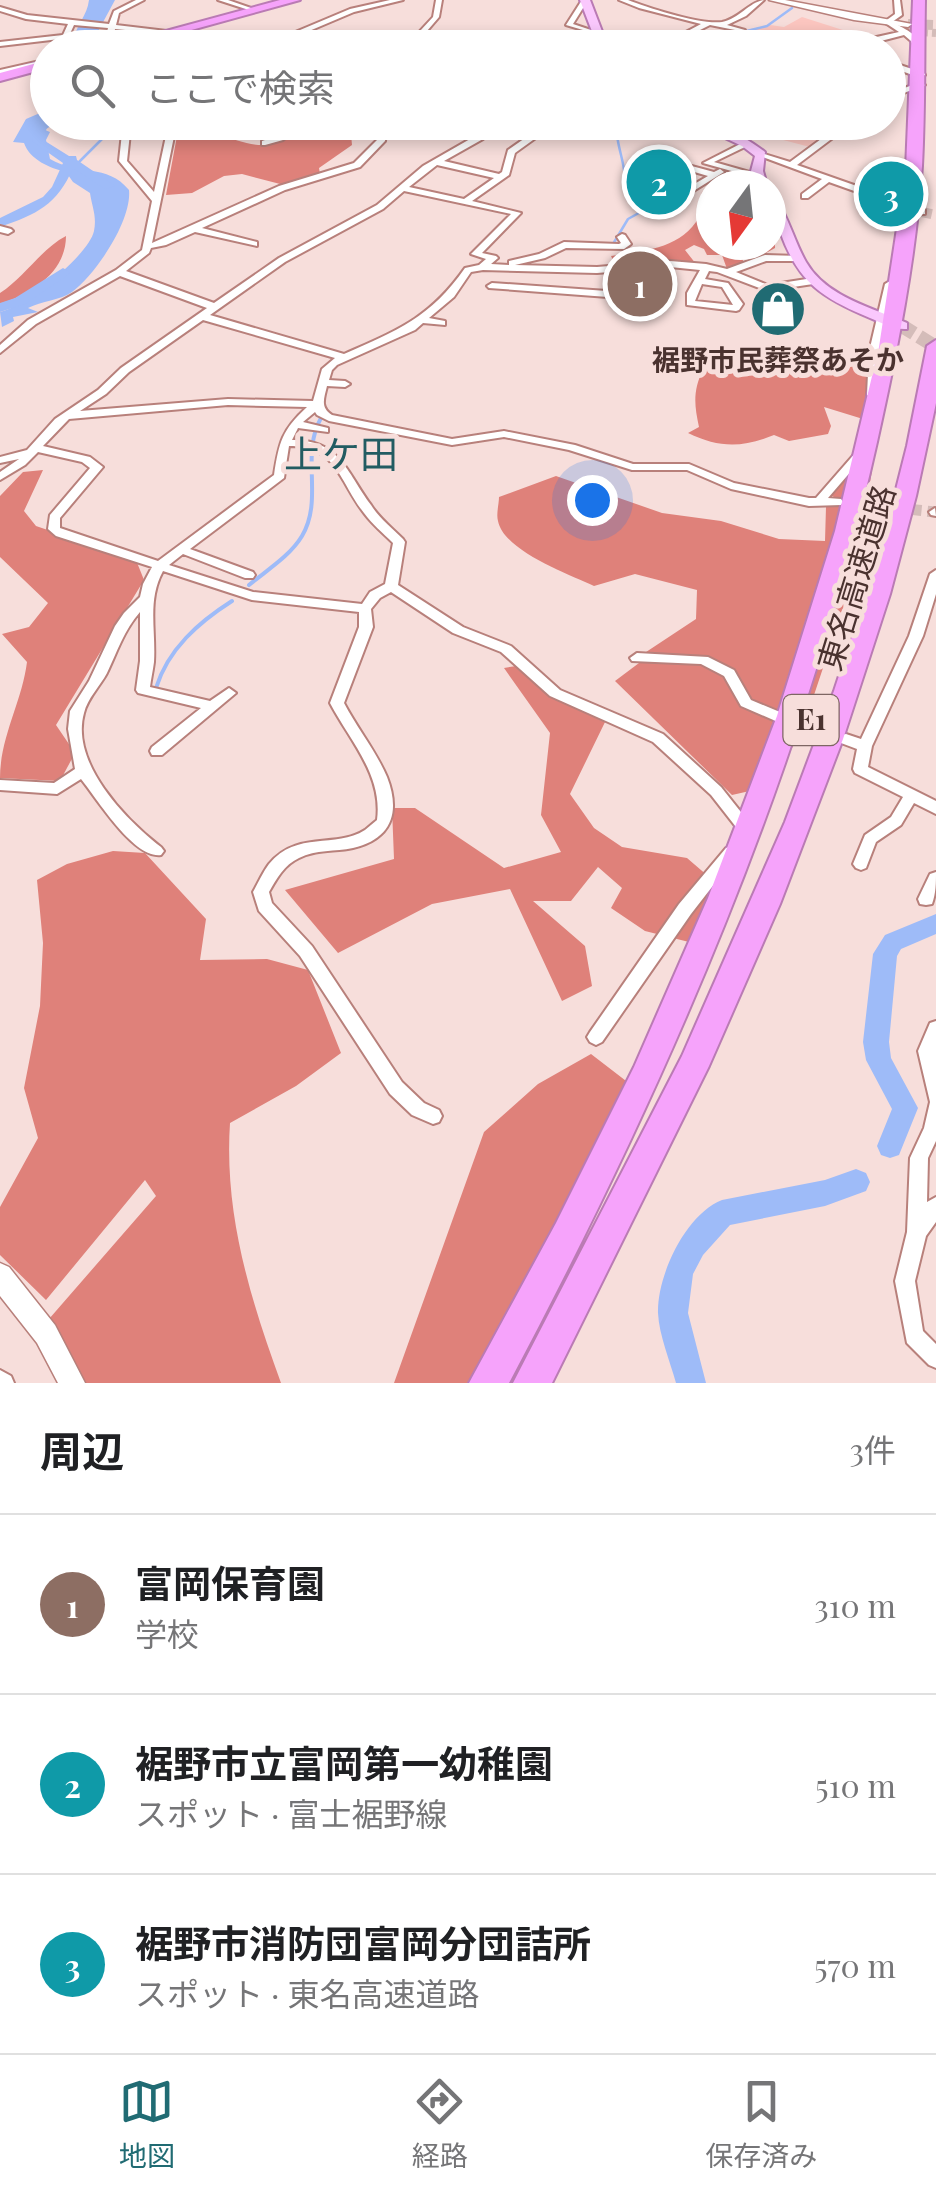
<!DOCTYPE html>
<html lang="ja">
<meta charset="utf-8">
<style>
:root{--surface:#fff;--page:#f2f2f2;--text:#202124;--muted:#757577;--line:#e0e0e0;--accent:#206b73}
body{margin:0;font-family:"Playfair Display","Noto Sans JP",serif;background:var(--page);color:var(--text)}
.compass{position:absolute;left:696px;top:170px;width:90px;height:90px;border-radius:50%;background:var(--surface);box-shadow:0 5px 15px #0003;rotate:195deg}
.you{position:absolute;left:592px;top:500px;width:35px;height:35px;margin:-25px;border:8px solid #fff;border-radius:50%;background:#1a73e8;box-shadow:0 0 0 15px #1a73e833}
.badge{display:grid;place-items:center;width:65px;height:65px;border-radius:50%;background:var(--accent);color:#fff;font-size:32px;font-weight:700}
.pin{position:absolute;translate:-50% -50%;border:5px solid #fff;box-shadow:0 2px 10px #0006}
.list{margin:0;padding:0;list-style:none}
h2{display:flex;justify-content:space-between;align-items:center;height:130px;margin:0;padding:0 40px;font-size:42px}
h2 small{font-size:32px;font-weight:400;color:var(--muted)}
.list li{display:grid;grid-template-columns:65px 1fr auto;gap:30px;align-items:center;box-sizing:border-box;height:180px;padding:0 40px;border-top:2px solid var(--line)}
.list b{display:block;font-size:38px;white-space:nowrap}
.list p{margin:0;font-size:32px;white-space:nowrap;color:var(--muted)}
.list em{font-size:32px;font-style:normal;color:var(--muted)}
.icon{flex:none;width:55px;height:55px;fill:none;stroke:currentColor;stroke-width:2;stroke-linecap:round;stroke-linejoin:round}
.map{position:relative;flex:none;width:936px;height:1383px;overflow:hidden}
.search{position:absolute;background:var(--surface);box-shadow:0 5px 15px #0003;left:30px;right:30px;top:30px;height:110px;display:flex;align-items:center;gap:25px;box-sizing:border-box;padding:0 35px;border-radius:55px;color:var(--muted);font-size:38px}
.sheet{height:670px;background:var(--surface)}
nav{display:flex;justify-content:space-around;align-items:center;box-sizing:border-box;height:140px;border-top:2px solid var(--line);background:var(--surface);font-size:28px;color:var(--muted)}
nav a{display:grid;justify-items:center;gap:5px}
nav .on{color:var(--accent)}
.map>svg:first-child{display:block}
</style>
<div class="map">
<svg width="936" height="1383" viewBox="0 0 936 1383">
<rect width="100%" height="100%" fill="#f7dedb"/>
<path fill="#fcc6c0" d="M802 17 871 39 841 47H736L721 41 723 35 770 25 784 27Z
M742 123H845L810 147 760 134 746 138 736 134 751 127Z"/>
<path fill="#df817a" d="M310 123 351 134 352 145 319 168 320 174 284 185 242 174 224 176 192 193 166 195 179 125C216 124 246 156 283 141 292 137 301 128 310 123Z
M709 188 711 245H771L775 242V248L766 253 753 246 738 248 744 263 727 269 722 255H707L704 249 694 245 685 250 696 264 613 260 611 256C643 251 677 249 696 222 701 216 700 200 702 192Z
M66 236C66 272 32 294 0 304V293C25 277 41 249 66 236Z
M893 330H902L887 381 855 572 801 734 767 787 732 795 615 681 639 663 637 658 696 619 697 590 635 574 594 586C568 574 504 551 498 521 496 514 499 504 499 497L556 476 662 513 721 521 779 539 825 541 826 507 837 506 840 499 831 496 876 423 824 407 831 426 828 434 789 441 774 435C742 448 719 448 688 433L699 427C694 404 693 391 703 369L734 356 752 355 777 362 834 351 873 363Z
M43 470 24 511 36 526 136 560 144 580 56 725 75 753 60 781 0 778C0 737 22 702 27 662L2 634 29 627 48 603 0 557V496L23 472Z
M516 666 557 697 606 720 570 794 594 828 622 847 687 858 723 889 697 944 645 931 611 908 622 888 598 867 571 901H533L585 946 592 986 562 1001 510 889 432 904 338 953 285 890 394 859 392 808H415L504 868 561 852 541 815 550 733 504 668Z
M113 851 145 853 206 919 200 960 267 959 308 970 341 1053 296 1086 230 1123C224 1214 250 1298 281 1383H85L49 1319 156 1196 145 1180 46 1300 0 1255V1207L38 1138 24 1088 40 1006 43 943 37 880 67 864Z
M591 1054 630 1084 470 1383H394L484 1132 538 1084Z"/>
<path fill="#9ebbf8" d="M89 0H115L95 37 99 40 92 47H76L79 41 74 38C77 24 87 16 89 0Z
M47 110 48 122 52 125 45 130 50 132 46 140 50 159C78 176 107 163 129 190 132 220 97 273 72 292 61 300 41 301 28 308L38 312 13 317 14 321 2 327 0 312C24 307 89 255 94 231 97 216 92 207 90 193L73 182 66 172C50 168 30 160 24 143L13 142 26 119Z"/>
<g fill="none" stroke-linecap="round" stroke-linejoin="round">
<path stroke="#9ebbf8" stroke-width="2.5" d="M701 42 767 26 792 8
M73 122 106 135 78 163
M599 122 617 135C619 152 625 164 625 181L655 204 628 219 613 244
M574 243 604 244"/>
<path stroke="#9ebbf8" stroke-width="4" d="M249 585C267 570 290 556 302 536 324 499 300 455 321 418
M156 688C168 649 199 622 232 601"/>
<path fill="#9ebbf8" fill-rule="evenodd" d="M48 114 45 141 69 156H76L77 160 115 186 105 189 73 168C57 205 37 214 0 227V218L43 197 52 187 63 163 33 142 32 125Z
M63 268 70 272 68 275 25 304 0 312V303L15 298Z
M936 914V934L901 949 897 956 889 1042 891 1058 918 1108 899 1155 890 1158 881 1155 877 1146 892 1109 866 1060 863 1042 873 954 885 935Z
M856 1169 866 1173 870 1182 866 1191 825 1206 730 1225 703 1255 693 1274 688 1313 706 1383H676C670 1361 659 1335 658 1313 657 1275 686 1214 722 1200L825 1180Z"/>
<path stroke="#d4bcb9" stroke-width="8" stroke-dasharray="8 4" stroke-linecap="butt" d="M920 32 936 33"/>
<path stroke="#d4bcb9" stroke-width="10" stroke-dasharray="10 5" stroke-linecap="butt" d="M922 212 936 215"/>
<path stroke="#d4bcb9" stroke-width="11" stroke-dasharray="11 6" stroke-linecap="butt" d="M843 502 935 512"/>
<path stroke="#d4bcb9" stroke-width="15" stroke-dasharray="15 8" stroke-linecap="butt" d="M795 724 833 735"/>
<path stroke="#d4bcb9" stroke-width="10" stroke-dasharray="10 5" stroke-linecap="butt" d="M908 24 936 25"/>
<path stroke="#d4bcb9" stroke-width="14" stroke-dasharray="14 6" stroke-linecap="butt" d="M902 326 936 347"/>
<g stroke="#b8807b" stroke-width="4">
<path id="street" d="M136 0H144L119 13 116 25 175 32 177 35 115 29 114 35 110 37 106 35 108 28 74 25 68 38 0 46V42L63 35 68 24 26 19 0 11V7L27 15 109 24 114 11Z
M218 0H228L257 10 252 11Z
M390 0H403L354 12 269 48 262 46 350 9Z
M436 0H442L439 17 427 31 433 48H426L420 31 433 17Z
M582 0H588L573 24 600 33V35L566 25Z
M619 0H628C648 8 702 25 722 22 739 19 749 2 764 0L746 16 727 25 745 30V32L710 25 692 34 705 39 695 48H687L696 40 682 34 701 24 639 8Z
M894 0H900L902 15 892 22C908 31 919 33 922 54H916L911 41 904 35 877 42 873 48H866L872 38 899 32 884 22 895 14Z
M599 36 623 46V48H613L597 39Z
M563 44 573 46V48H560Z
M40 61H43V65L5 73 0 79V70Z
M888 61 924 73 925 75 918 77 888 66Z
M918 83 925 85 888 99V94Z
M103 122H114L126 129 139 122H150L130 133 127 161 154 192 169 122H177L152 243 279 186 354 163 377 140 379 122H387L385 141 360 167 285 190 202 228 257 242V246L195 232 166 245 151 248 149 253 126 271 214 303 279 258 377 205 423 166 477 135 488 122H497L483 139 444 161 499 174 502 172 508 150 548 122H558L515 153 509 175 472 201 521 213 482 253 496 256 498 258 491 264 509 265V261L539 254 564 242 619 244 621 243 617 237 622 234 625 235 631 244 624 249 566 248 545 258 515 265 597 267 670 261 706 264 727 269 765 255 799 256 802 257V261H766L736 272 768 285 813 278 818 281 813 284 767 291 717 272 709 271 705 279 728 283 743 304 739 310 736 311 687 305V293L700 270 670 267 597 273 483 270 471 272 454 297 429 318 445 321V325L423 323 415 330 337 365 332 370 329 380 345 381 350 384 345 387 327 386C324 399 320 407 332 415L452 439 504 431 575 445 633 464H689L734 483 809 498H816L857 451H865V455L828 498 841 499 843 502 841 505 809 506 731 489 687 470H632L569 450 504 437 452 445 329 421 317 415 315 412 303 422 328 428V432L298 428 292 440C340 440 346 471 371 505 379 518 392 528 403 539L405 542 398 585 463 627 511 646 560 690 663 734 721 787 752 826 747 838H737L734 834 736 827 711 795 653 742 550 696 501 652 453 633 391 592 380 598 371 609 373 627 344 703C357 728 376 751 387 777 401 813 391 839 353 848 335 852 316 849 299 858 284 865 277 878 269 892L272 903 312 946 402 1082 424 1103 439 1110 442 1116 439 1122 433 1124 412 1115 390 1094 300 956 259 911 253 892C258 883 263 872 269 864 297 830 335 849 365 830 369 827 373 823 377 820 383 775 350 741 330 703L359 627V612L252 600 163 571C147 600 156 630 154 662 153 670 151 679 150 687L210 701 229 688 236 693 162 755H152L150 751 152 747 201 708 138 693 136 690 140 661V612C124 630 117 652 107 673 100 686 87 699 84 713 70 763 126 820 161 847L164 851 161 855C134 859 98 800 81 779L57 794 0 790V780L54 783 75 769 68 729 70 711 89 681 115 626 124 613 140 597 143 584 152 567 56 536 48 529 50 515 90 468 82 462 38 452 25 465 0 480V472L19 459 0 463V457L27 450 55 419 98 390 121 368 207 308 120 276 36 324 0 353V345L28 320 116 270 142 250 152 201 119 161 122 133ZM437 165 494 178 464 199 409 187ZM404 191 511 214 471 254 486 259 479 265 465 268C430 318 398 330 344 354L210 315 285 262 383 209ZM702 284 722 287 733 305 695 301ZM203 320 335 358 322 369 313 401 228 399 80 411 106 394 129 372ZM228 405 307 407C282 430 279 442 274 475L158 561 60 528V518L103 467 90 457 43 446 69 419ZM289 446C337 446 339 481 364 513 372 524 383 533 393 543L385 584 370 592 362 604 253 592 169 565 183 554 245 578H253L255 575 253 572 190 549 284 478Z
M192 122H204L213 126 222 122H234L213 131Z
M261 122H274L288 127 294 122H303L283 140 265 145H262V141L277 136 284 131Z
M844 122H854L797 165 925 210V214H919L829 182 808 198H802V194L822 179 757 155 761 153 790 162Z
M746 141H749V145L714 162 760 175V179L703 163Z
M647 154 714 172 720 169 724 172 687 195 683 192 684 190 708 176 647 158Z
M0 226 11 229 13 231 8 234 0 232Z
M890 281 895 284 879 352 877 395 872 398 867 395 869 352 885 284Z
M492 283 621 292 626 295 621 298 489 288 487 286Z
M935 508 936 516 931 515 929 512Z
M936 570V594L923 636 872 746 868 767 936 801V814L914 803 901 825 876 842 866 868 861 870 856 868 853 864 865 835 891 817 903 797 855 773 853 769 857 749 841 743 839 739 841 735 846 734 861 739 909 636 930 574Z
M637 653 708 657 734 670 751 700 799 720 801 724 794 729 741 706 724 676 701 664 632 661 630 658Z
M731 846 736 848 739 852 736 856 691 914 602 1042 596 1045 590 1042 587 1037 590 1032 679 904 726 848Z
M936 872C936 883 936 893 932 904L926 905 920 904 918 899 930 874Z
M936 1021V1141L928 1158 927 1202 936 1197V1222L926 1236 915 1281 923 1331 936 1344V1368L929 1365 907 1343 895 1281 907 1232 910 1158 924 1128 930 1102 918 1051 930 1023Z
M0 1370 11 1376 14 1383H0Z"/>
</g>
<g stroke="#b8807b" stroke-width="3">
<path id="secondary" d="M769 0H785L912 24 908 27 854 20Z
M176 31 278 45 282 48H255L173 36Z
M0 1263 9 1267 55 1325 85 1383H58L37 1343 0 1296Z"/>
</g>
<g stroke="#ba7bb4" stroke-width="4">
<path id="primary" d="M580 0H590L603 34V48H593V34Z
M691 122C718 122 744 136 765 152L763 171 767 185H755L751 171 755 156 742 146Z
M771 196 775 197C789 218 794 241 806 262 826 297 873 308 907 323V329C894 330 882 323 870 318 822 298 799 283 781 234 776 220 771 211 771 196Z"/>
</g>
<g stroke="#ba7bb4" stroke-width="4">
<path id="highway" d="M280 0H300L126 48H103Z
M913 0H925C924 55 925 111 922 166 916 259 897 352 877 442 803 773 667 1085 509 1383H469L556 1223 634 1067 708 898 777 716 835 531 879 347 906 169Z
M48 60V68L0 81V73Z
M936 340V403L916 496 890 594 843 739 780 904 709 1066 552 1383H513L682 1056 785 822 834 691 882 545 907 446 927 346Z"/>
</g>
<use href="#street" fill="#fff" fill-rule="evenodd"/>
<use href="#secondary" fill="#fff" fill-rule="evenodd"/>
<use href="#primary" fill="#fac8fd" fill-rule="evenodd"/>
<use href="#highway" fill="#f6a3fb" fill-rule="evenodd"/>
</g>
<defs>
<g id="shop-disc" transform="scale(2.875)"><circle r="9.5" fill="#206b73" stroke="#f7dedb"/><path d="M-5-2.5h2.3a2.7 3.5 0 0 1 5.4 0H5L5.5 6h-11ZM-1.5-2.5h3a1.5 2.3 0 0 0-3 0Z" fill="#fff"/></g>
</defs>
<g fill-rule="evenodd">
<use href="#shop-disc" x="778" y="309"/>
</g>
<g text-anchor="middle" stroke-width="10" stroke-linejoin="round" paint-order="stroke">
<g font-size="28" font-weight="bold" fill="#4a322f" stroke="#f7dedb">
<text x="778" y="370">裾野市民葬祭あそか</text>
</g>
<rect fill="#f7dedb" stroke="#7e6663" stroke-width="2.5" x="783.5" y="695" width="55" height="50" rx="8"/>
<g font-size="30" font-weight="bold" fill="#4a322f">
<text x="811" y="730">E1</text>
</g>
<g font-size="32" fill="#4a322f" stroke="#f7dedb">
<text transform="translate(857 578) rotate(-73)" y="11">東名高速道路</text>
</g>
<g font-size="38" fill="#225c62" stroke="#f7dedb">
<text x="341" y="468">上ケ田</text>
</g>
</g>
</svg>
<svg class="compass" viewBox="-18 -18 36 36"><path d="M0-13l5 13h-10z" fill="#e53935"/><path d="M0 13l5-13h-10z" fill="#757577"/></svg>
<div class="you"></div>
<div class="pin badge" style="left:640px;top:284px;background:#8d6e63">1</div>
<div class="pin badge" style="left:659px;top:182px;background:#0f9aa8">2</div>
<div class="pin badge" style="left:891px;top:194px;background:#0f9aa8">3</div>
<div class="search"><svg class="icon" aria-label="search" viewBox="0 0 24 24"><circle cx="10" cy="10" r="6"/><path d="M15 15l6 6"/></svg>ここで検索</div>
</div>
<section class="sheet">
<h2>周辺<small>3件</small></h2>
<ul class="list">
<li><span class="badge" style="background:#8d6e63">1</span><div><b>富岡保育園</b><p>学校</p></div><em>310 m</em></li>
<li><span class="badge" style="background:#0f9aa8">2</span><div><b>裾野市立富岡第一幼稚園</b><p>スポット · 富士裾野線</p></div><em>510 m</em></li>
<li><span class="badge" style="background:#0f9aa8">3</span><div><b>裾野市消防団富岡分団詰所</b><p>スポット · 東名高速道路</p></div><em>570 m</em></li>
</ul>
</section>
<nav>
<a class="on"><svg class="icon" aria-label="map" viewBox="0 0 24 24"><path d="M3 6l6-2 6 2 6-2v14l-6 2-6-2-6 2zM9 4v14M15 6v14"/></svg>地図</a>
<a><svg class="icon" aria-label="directions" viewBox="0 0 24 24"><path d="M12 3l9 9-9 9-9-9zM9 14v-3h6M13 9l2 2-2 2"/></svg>経路</a>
<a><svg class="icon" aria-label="saved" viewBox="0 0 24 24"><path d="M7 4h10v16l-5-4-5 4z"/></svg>保存済み</a>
</nav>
